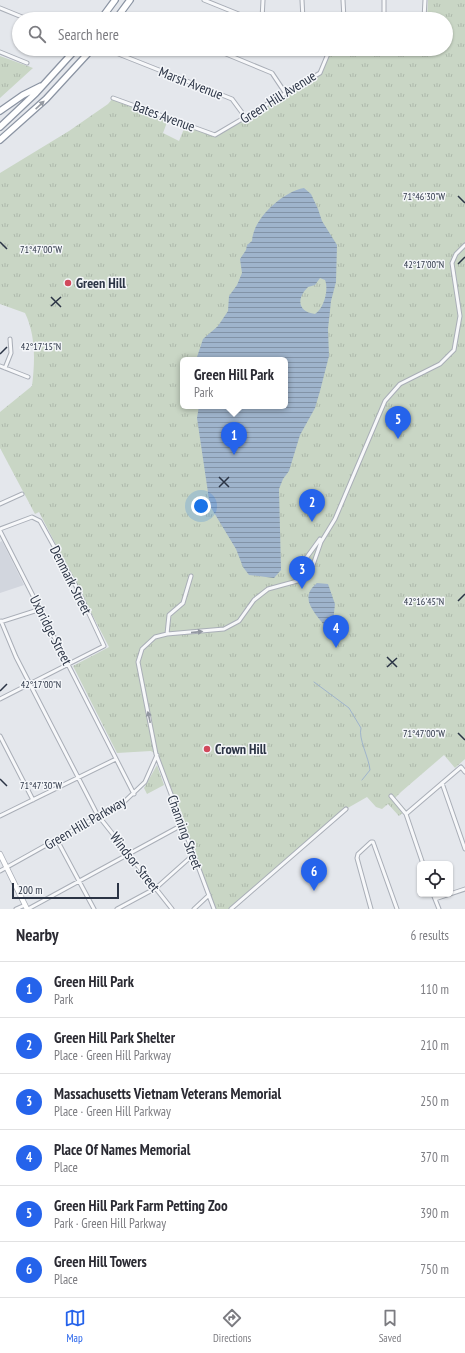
<!DOCTYPE html>
<meta charset="utf-8">
<style>
:root{--surface:#fff;--page:#f7f7f7;--text:#2b2b33;--muted:#7c7c81;--line:#e1e1e2;--accent:#2563eb}
body{margin:0;font-family:"PT Sans Narrow",sans-serif;background:var(--page);color:var(--text)}
.controls{position:absolute;right:12px;bottom:12px;display:grid;overflow:hidden;border-radius:6px;box-shadow:0 1px 3px #0004}
.controls button{width:36px;height:36px;display:grid;place-items:center;padding:0;border:0;border-bottom:1px solid var(--line);background:var(--surface);color:var(--text);font:20px sans-serif}
.scale{position:absolute;left:12px;bottom:10px;width:107px;box-sizing:border-box;padding-left:4px;border:2px solid #2b3445;border-top:0;font-size:11px;line-height:14px;white-space:nowrap;color:#2b3445;-webkit-text-stroke:3px #f4f6f9;paint-order:stroke}
.you{position:absolute;left:201px;top:506px;width:14px;height:14px;margin:-10px;border:3px solid #fff;border-radius:50%;background:#1a73e8;box-shadow:0 0 0 6px #1a73e833}
.badge{display:grid;place-items:center;width:26px;height:26px;border-radius:50%;background:var(--accent);color:#fff;font-size:13px;font-weight:700}
.pin{position:absolute;translate:-50% -33px;filter:drop-shadow(0 1px 2px #0008)}
.pin::after{content:'';position:absolute;top:21px;width:14px;height:12px;background:inherit;clip-path:polygon(0 0,100% 0,50% 100%)}
.popup{position:absolute;left:180px;top:357px;width:108px;height:52px;box-sizing:border-box;display:grid;place-content:center;border-radius:6px;background:var(--surface);filter:drop-shadow(0 1px 3px #0005);font-size:13px;white-space:nowrap;color:var(--muted)}
.popup b{font-size:15px;color:var(--text)}
.popup::after{content:'';position:absolute;left:50%;top:100%;margin-left:-8px;border:8px solid transparent;border-top-color:var(--surface)}
.list{margin:0;padding:0;list-style:none}
h2{display:flex;justify-content:space-between;align-items:center;height:52px;margin:0;padding:0 16px;font-size:17px}
h2 small{font-size:13px;font-weight:400;color:var(--muted)}
.list li{display:grid;grid-template-columns:26px 1fr auto;gap:12px;align-items:center;box-sizing:border-box;height:56px;padding:0 16px;border-top:1px solid var(--line)}
.list b{display:block;font-size:15px;white-space:nowrap}
.list p{margin:0;font-size:13px;white-space:nowrap;color:var(--muted)}
.list em{font-size:13px;font-style:normal;color:var(--muted)}
.icon{flex:none;width:22px;height:22px;fill:none;stroke:currentColor;stroke-width:2;stroke-linecap:round;stroke-linejoin:round}
.map{position:relative;flex:none;width:465px;height:909px;overflow:hidden}
.search{position:absolute;background:var(--surface);box-shadow:0 1px 3px #0004;left:12px;right:12px;top:12px;height:44px;display:flex;align-items:center;gap:10px;box-sizing:border-box;padding:0 14px;border-radius:22px;color:var(--muted);font-size:15px}
.sheet{height:388px;background:var(--surface)}
nav{display:flex;justify-content:space-around;align-items:center;box-sizing:border-box;height:56px;border-top:1px solid var(--line);background:var(--surface);font-size:11px;color:var(--muted)}
nav a{display:grid;justify-items:center;gap:2px}
nav .on{color:var(--accent)}
.map>svg:first-child{display:block}
</style>
<div class="map">
<svg width="465" height="909" viewBox="0 0 465 909">
<defs>
<pattern id="park-tufts" width="24" height="20" patternUnits="userSpaceOnUse"><rect width="24" height="20" fill="#c9d6c5"/><path d="M3 7l-1-3M5 7V3M7 7l1-3M15 17l-1-3M17 17v-4M19 17l1-3" fill="none" stroke="#adb8ab"/></pattern>
<pattern id="water-rules" width="6" height="5" patternUnits="userSpaceOnUse"><rect width="6" height="5" fill="#9fb4cc"/><path d="M0 2.5h6" fill="none" stroke="#8293a7"/></pattern>
</defs>
<rect width="100%" height="100%" fill="#e4e7ec"/>
<path fill="#d2d6de" d="M2 541 24 585 0 593V542Z"/>
<path fill="url(#park-tufts)" fill-rule="evenodd" d="M428 0H465V759L455 768 444 755 401 792 395 798 406 810 399 816 388 804 382 809 376 807 367 797 346 809 231 909H214L157 755 151 751 117 753 73 666 109 647 39 512 35 514 0 448V412L32 386C35 361 36 336 25 313L0 304V173L69 131 108 104 113 98 169 117 163 133 179 141 186 124 215 135 320 73 330 49H446V19H427ZM183 360H285V406H183Z
M0 56 33 68 0 98Z
M157 765 164 785 147 794 144 788Z"/>
<path fill="url(#water-rules)" fill-rule="evenodd" d="M304 188 311 194 318 209 322 221 337 245 336 282 331 301 328 329 329 356 320 391 315 408 300 435 289 471 283 479 279 489 281 570 274 578 249 575 243 567 236 549 210 506 197 418 199 406H285V360H196L203 339 218 326 228 311 229 296 237 285 242 273 240 259 246 250 247 245 252 241C253 219 282 192 304 188ZM320 278 325 280C329 290 324 308 315 314 298 312 296 299 308 287L315 285Z
M317 583 328 584 335 604 333 622 335 628 331 632 327 630C319 615 296 600 317 583Z"/>
<g fill="none" stroke-linecap="round" stroke-linejoin="round">
<path stroke="#9fb4cc" stroke-width="1" d="M314 682 349 708 361 728C358 738 369 758 370 770L362 780"/>
<g stroke="#a9aeb7" stroke-width="5">
<path id="street" d="M204 0 251 19
M302 0 303 19
M343 0 344 19
M384 0V19
M0 8 27 19
M262 19 263 0
M424 19 425 0
M106 49 232 99 246 118
M214 49 272 73 286 94
M0 52 27 63
M113 98 215 135 320 73 330 49
M0 366 28 377
M5 368 11 353 10 339
M0 504 22 494
M0 529 32 517 40 521 77 588 104 646 0 699
M0 531 134 794
M307 576 300 574 299 568 320 539
M1 621 16 657 97 814 172 909
M0 622 41 609
M167 634 169 615 183 603 191 576
M0 736 33 800
M442 783 465 849
M391 796 406 814 423 864
M406 814 461 767 465 772
M0 816 116 759
M57 840 94 909
M0 871 125 801 145 782 157 755
M433 894 439 909
M435 899 465 889
M16 909 25 905
M28 909 182 825
M117 909 156 888 193 855
M194 909 209 895
M214 909 156 754 138 662 142 649 155 637 167 634 224 629 239 621 254 600 268 589 301 580 307 576 313 565 321 542 335 519 385 401 400 384 440 364 454 350 460 316 452 263 456 254 465 245
M231 909 346 809
M371 909 357 858 358 854 371 842H373L397 909"/>
</g>
<g stroke="#a9aeb7" stroke-width="6">
<path id="secondary" d="M0 854 27 909"/>
</g>
<g stroke="#8b94a3" stroke-width="8">
<path id="highway" d="M101 19 115 0
M116 19 130 0
M0 111 23 95 41 86
M0 127 36 93 76 49
M0 140 46 99 92 49"/>
</g>
<use href="#street" stroke="#f7f8fa" stroke-width="3"/>
<use href="#secondary" stroke="#fff" stroke-width="4.5"/>
<use href="#highway" stroke="#fff" stroke-width="5.5"/>
</g>
<defs><path id="oneway-solid" d="M-6-.8H1V-3.2L6.5 0L1 3.2V.8H-6Z"/></defs>
<use fill="#959aa2" href="#oneway-solid" transform="translate(40 105) rotate(-43)"/>
<g fill="#9196a0">
<use href="#oneway-solid" transform="translate(197 632) rotate(-6)"/>
<use href="#oneway-solid" transform="translate(149 717) rotate(-102)"/>
</g>
<path fill="none" stroke="#2b3445" stroke-width="1.5" d="M458 196 465 203M0 242 7 249M458 264 465 257M51 297 61 307M51 306 61 297M0 354 7 347M219 477 229 487M219 487 229 477M458 601 465 594M387 657 397 667M387 667 397 658M0 691 7 684M458 733 465 740M0 779 7 786"/>
<g fill="#d1495b" stroke="#f4f6f9" stroke-width="1.5">
<circle cx="68" cy="283" r="4"/>
<circle cx="207" cy="749" r="4"/>
</g>
<g text-anchor="middle" stroke-width="3" stroke-linejoin="round" paint-order="stroke">
<g font-size="14" fill="#2b3445" stroke="#f4f6f9">
<text transform="translate(191 83) rotate(21)" y="5">Marsh Avenue</text>
<text transform="translate(278 97) rotate(-32)" y="5">Green Hill Avenue</text>
<text transform="translate(164 116) rotate(20)" y="5">Bates Avenue</text>
<text transform="translate(71 580) rotate(63)" y="5">Denmark Street</text>
<text transform="translate(51 630) rotate(63)" y="5">Uxbridge Street</text>
<text transform="translate(85 823) rotate(-30)" y="5">Green Hill Parkway</text>
<text transform="translate(185 832) rotate(70)" y="5">Channing Street</text>
<text transform="translate(135 862) rotate(52)" y="5">Windsor Street</text>
</g>
<g font-size="14" font-weight="bold" fill="#2b3445" stroke="#f4f6f9" text-anchor="start">
<text x="76" y="288">Green Hill</text>
<text x="215" y="754">Crown Hill</text>
</g>
</g>
<g font-size="10" text-anchor="middle" fill="#2b3445" stroke="#f4f6f9" stroke-width="3" stroke-linejoin="round" paint-order="stroke">
<text x="424" y="200">71°46'30"W</text>
<text x="41" y="253">71°47'00"W</text>
<text x="424" y="268">42°17'00"N</text>
<text x="41" y="350">42°17'15"N</text>
<text x="424" y="605">42°16'45"N</text>
<text x="41" y="688">42°17'00"N</text>
<text x="424" y="737">71°47'00"W</text>
<text x="41" y="789">71°47'30"W</text>
</g>
</svg>
<div class="controls">
<button><svg class="icon" aria-label="locate" viewBox="0 0 24 24"><circle cx="12" cy="12" r="6"/><path d="M12 2v4M12 18v4M2 12h4M18 12h4"/></svg></button>
</div>
<div class="scale">200 m</div>
<div class="you"></div>
<div class="pin badge" style="left:234px;top:455px">1</div>
<div class="popup"><b>Green Hill Park</b>Park</div>
<div class="pin badge" style="left:312px;top:522px">2</div>
<div class="pin badge" style="left:302px;top:589px">3</div>
<div class="pin badge" style="left:336px;top:648px">4</div>
<div class="pin badge" style="left:398px;top:439px">5</div>
<div class="pin badge" style="left:314px;top:891px">6</div>
<div class="search"><svg class="icon" aria-label="search" viewBox="0 0 24 24"><circle cx="10" cy="10" r="6"/><path d="M15 15l6 6"/></svg>Search here</div>
</div>
<section class="sheet">
<h2>Nearby<small>6 results</small></h2>
<ul class="list">
<li><span class="badge">1</span><div><b>Green Hill Park</b><p>Park</p></div><em>110 m</em></li>
<li><span class="badge">2</span><div><b>Green Hill Park Shelter</b><p>Place · Green Hill Parkway</p></div><em>210 m</em></li>
<li><span class="badge">3</span><div><b>Massachusetts Vietnam Veterans Memorial</b><p>Place · Green Hill Parkway</p></div><em>250 m</em></li>
<li><span class="badge">4</span><div><b>Place Of Names Memorial</b><p>Place</p></div><em>370 m</em></li>
<li><span class="badge">5</span><div><b>Green Hill Park Farm Petting Zoo</b><p>Park · Green Hill Parkway</p></div><em>390 m</em></li>
<li><span class="badge">6</span><div><b>Green Hill Towers</b><p>Place</p></div><em>750 m</em></li>
</ul>
</section>
<nav>
<a class="on"><svg class="icon" aria-label="map" viewBox="0 0 24 24"><path d="M3 6l6-2 6 2 6-2v14l-6 2-6-2-6 2zM9 4v14M15 6v14"/></svg>Map</a>
<a><svg class="icon" aria-label="directions" viewBox="0 0 24 24"><path d="M12 3l9 9-9 9-9-9zM9 14v-3h6M13 9l2 2-2 2"/></svg>Directions</a>
<a><svg class="icon" aria-label="saved" viewBox="0 0 24 24"><path d="M7 4h10v16l-5-4-5 4z"/></svg>Saved</a>
</nav>
